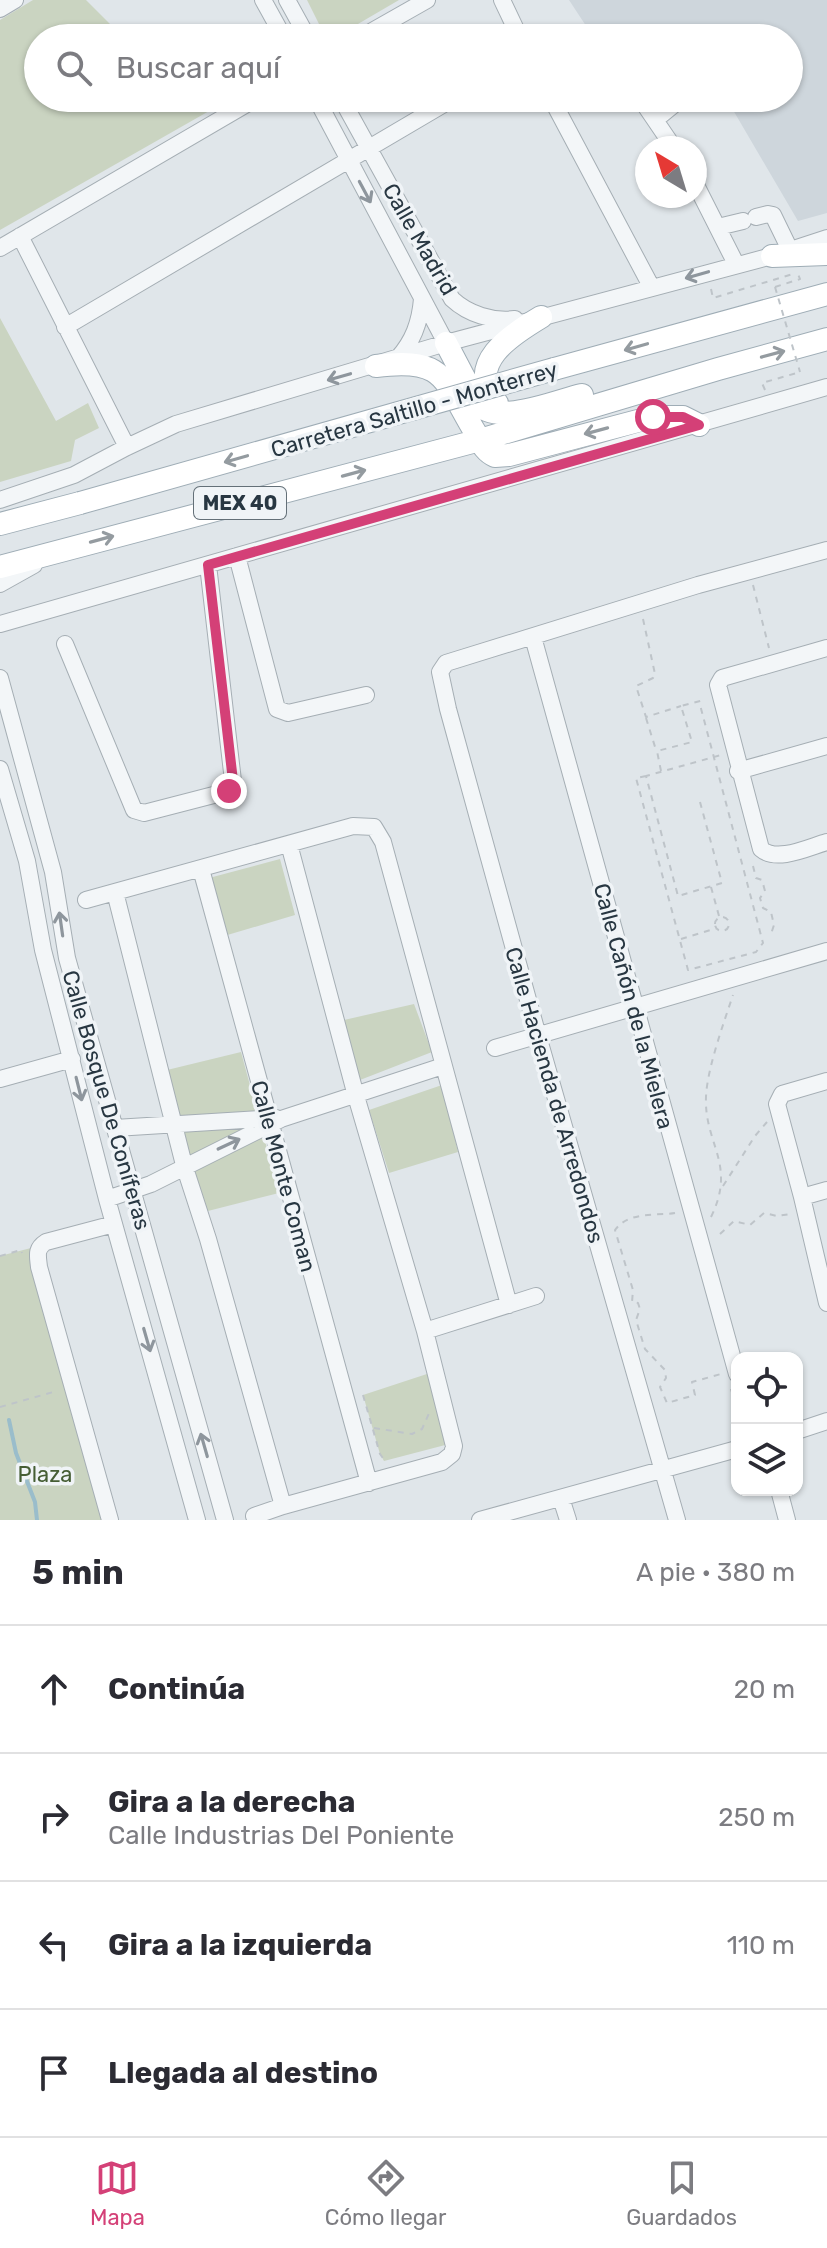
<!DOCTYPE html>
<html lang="es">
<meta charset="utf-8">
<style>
:root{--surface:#fff;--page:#f7f7f7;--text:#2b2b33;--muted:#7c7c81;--line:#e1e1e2;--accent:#d44077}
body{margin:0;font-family:Rubik,sans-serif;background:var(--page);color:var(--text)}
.controls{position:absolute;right:24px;bottom:24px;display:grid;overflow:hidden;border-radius:16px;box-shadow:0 2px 6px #0004}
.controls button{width:72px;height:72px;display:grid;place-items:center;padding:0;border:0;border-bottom:2px solid var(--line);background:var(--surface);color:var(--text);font:40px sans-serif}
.compass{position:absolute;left:635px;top:136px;width:72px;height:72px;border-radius:50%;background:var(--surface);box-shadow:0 2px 6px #0004;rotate:322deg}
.stop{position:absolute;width:24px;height:24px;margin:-18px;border:6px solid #d44077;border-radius:50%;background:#fff}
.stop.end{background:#d44077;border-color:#fff;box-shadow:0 2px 8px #0008}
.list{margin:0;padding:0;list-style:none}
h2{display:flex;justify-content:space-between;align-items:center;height:104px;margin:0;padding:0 32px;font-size:34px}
h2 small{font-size:26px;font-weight:400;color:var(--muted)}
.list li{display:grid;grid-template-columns:52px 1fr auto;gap:24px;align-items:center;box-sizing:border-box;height:128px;padding:0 32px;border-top:2px solid var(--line)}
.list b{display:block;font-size:30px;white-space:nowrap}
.list p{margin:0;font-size:26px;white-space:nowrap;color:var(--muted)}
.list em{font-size:26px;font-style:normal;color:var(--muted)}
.icon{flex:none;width:44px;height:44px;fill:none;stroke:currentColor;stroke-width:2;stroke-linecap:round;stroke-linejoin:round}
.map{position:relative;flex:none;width:827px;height:1520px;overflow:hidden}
.search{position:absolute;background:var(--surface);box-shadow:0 2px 6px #0004;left:24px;right:24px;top:24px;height:88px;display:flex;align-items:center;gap:20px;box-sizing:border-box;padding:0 28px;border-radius:44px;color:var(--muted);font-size:30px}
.sheet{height:616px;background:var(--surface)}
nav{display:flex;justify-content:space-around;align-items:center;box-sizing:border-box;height:112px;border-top:2px solid var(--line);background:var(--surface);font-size:22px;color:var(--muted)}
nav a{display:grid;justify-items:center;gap:4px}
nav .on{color:var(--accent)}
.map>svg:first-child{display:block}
</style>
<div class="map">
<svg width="827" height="1520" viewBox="0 0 827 1520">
<rect width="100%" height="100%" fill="#e0e6ea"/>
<path fill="#ced6dc" d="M569 0H827V213L798 221 726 98H789V38H691L683 26 654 38H594Z"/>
<path fill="#cad4c1" d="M33 0H86L124 38H38V98H232L0 230V20Z
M307 0H399L334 38H326Z
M0 318 56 421 88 403 99 428 75 440 71 461 0 482Z
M280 859 295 915 224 936 209 878Z
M414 1004 432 1052 360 1080 344 1020Z
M241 1052 279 1193 204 1212 167 1070Z
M442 1085 458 1152 389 1173 369 1110Z
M31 1248 105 1520H0V1256Z
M433 1372 449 1444 384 1461 380 1454 363 1395Z"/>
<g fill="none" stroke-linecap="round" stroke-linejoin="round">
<path stroke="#9abdcb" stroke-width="4" d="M9 1420 16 1453 35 1502 37 1520"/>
<g stroke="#a5aeb4" stroke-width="18">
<path id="minor" d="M263 0 284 38
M287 0 308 38
M502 0 520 38
M0 9 15 0
M360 38 427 0
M316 98 446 343
M341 98 452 299C468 314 493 322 515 319
M551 98 652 288
M640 98 674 148
M655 120 682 98
M695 183 736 264
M756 217 768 214 773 215 790 250
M718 227 743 221
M20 236 127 447
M0 248 257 98
M65 327 454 98
M398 358C413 341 420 323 422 299
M0 500 74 475 127 447 176 424 446 343 772 256 827 238
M237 556 277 709 288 713 366 695
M0 584 34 565
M0 624 827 387
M533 637 737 1374
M65 644 134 810 144 813 229 791 233 781 208 565
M827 648 722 678 718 685 761 849C777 863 809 847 827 842
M0 678 53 872 67 958 225 1520
M0 769 27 861 43 950 107 1199 197 1520
M738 771 827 746
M201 869 369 1483
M115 892 184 1165 208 1239 283 1506
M86 900 353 826 374 827 383 842 509 1305
M495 1048 827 951
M0 1079 72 1059
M827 1081 782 1094 777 1104 802 1197 827 1303
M115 1128 276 1118
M802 1197 827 1190
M107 1199 151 1184 281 1119 443 1066
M425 1331 536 1296
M797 1431 827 1421
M779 1490 787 1520
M561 1498 568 1520
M254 1516 283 1506 442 1462 452 1454 454 1446 425 1331 356 1096 289 844
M110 1520 39 1267C38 1256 35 1249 46 1242L114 1224
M480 1520 737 1449
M677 1520 538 1036 448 709 440 672 446 663 698 585 827 550"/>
</g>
<g stroke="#9fadb6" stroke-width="24">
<path id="major" d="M772 256 827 254
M446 343 478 404C497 426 556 401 582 395
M376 366C446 357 443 379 475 432 481 442 484 451 495 456L509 455 653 417H683L699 425
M554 369 827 294
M497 403C464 364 511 335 541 317
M0 524 80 503
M0 567 480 440 718 369 827 339"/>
</g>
<path stroke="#bec4c9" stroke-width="2" stroke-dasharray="6 6" stroke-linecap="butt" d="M775 287 800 279 798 274
M711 289 713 298 793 274
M765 390 762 383 800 372
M753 585 769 648
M643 619 655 674 653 678 636 686 646 717 681 706
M646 718 656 750
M661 771 657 751 692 742 681 706 704 700
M646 776 636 778 688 970 756 952 763 943 699 701
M700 802 722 883 678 896 646 776 721 755
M753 866 756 878 762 880 765 891 760 898 763 908 771 912 774 925 771 934
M711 887 719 916
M715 924a7 7 0 1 1 14 0a7 7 0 1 1-14 0Z
M681 939 717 928
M723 1186 755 1136 767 1122
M675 1213C656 1216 629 1211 615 1230L633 1290 632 1302 638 1303 640 1309 636 1320 645 1349 665 1370 666 1378 660 1387 667 1403 695 1395 692 1382 721 1374
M711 1217C737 1164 704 1144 706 1097 707 1069 724 1022 733 995
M720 1234 734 1221 750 1225 764 1213 777 1216 791 1214
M0 1256 21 1250 22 1253
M731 1389 734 1399
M363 1395 380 1454 385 1461
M0 1407 57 1391
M374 1428 412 1434 422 1429 430 1411"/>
<use href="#minor" stroke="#f3f6f8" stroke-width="16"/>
<use href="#major" stroke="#fff" stroke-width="22"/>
<g stroke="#9fadb6" stroke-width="24" stroke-linecap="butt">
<path id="major-bridge" d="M80 503 554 369"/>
</g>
<path stroke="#bec4c9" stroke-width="2" stroke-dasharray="6 6" stroke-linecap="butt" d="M775 287 800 372"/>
<use href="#major-bridge" stroke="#fff" stroke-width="22"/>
</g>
<defs><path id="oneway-shaft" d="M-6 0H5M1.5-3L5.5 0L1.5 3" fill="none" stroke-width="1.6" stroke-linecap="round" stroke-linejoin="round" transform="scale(2)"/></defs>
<g stroke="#8e969d">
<use href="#oneway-shaft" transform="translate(365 192) rotate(62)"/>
<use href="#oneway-shaft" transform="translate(697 275) rotate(164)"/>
<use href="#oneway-shaft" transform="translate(339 377) rotate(164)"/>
<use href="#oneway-shaft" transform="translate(61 924) rotate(-98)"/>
<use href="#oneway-shaft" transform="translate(79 1089) rotate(76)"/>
<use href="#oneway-shaft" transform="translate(229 1144) rotate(-25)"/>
<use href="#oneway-shaft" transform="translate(147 1340) rotate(74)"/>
<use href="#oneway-shaft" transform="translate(204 1445) rotate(-106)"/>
</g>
<g stroke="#949ba0">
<use href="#oneway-shaft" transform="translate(636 347) rotate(164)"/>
<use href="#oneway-shaft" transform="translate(773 354) rotate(-15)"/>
<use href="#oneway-shaft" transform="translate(596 431) rotate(165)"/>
<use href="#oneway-shaft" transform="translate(236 459) rotate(164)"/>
<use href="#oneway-shaft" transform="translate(354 473) rotate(-15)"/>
<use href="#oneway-shaft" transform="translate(102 539) rotate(-15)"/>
</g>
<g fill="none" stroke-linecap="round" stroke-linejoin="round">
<path stroke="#d44077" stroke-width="10" d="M229 791 233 781 208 565 699 425 683 417H653"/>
</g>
<g text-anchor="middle" stroke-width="7" stroke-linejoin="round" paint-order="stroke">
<rect fill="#f0f4f7" stroke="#647078" stroke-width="2" x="194" y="487" width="92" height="32" rx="6"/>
<g font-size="20" font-weight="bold" fill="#283742">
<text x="240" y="510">MEX 40</text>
</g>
<g font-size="22" fill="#283742" stroke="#f0f4f7">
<text transform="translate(420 239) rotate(60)" y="8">Calle Madrid</text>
<text transform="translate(414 409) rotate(-16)" y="8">Carretera Saltillo - Monterrey</text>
<text transform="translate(634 1006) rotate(75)" y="8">Calle Cañón de la Mielera</text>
<text transform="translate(555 1095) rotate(74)" y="8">Calle Hacienda de Arredondos</text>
<text transform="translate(107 1100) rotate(74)" y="8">Calle Bosque De Coníferas</text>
<text transform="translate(284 1176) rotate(75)" y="8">Calle Monte Coman</text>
</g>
<g font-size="22" fill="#465e35" stroke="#f0f4f7">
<text x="45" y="1482">Plaza</text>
</g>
</g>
</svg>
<div class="controls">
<button><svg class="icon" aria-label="locate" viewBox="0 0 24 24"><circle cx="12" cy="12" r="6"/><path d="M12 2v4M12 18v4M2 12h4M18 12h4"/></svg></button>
<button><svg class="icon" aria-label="layers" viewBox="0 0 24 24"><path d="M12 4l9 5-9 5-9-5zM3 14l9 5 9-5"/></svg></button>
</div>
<svg class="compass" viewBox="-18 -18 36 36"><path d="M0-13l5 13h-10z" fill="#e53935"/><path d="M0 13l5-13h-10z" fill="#7c7c81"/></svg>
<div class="stop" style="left:653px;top:417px"></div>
<div class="stop end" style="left:229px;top:791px"></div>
<div class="search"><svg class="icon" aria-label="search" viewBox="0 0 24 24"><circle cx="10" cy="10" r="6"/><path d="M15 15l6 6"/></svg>Buscar aquí</div>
</div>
<section class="sheet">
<h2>5 min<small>A pie · 380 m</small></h2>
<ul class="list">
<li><svg class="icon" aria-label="ahead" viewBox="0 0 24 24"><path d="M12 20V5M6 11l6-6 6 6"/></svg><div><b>Continúa</b></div><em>20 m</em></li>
<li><svg class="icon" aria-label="right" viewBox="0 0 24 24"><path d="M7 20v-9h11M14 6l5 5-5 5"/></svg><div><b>Gira a la derecha</b><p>Calle Industrias Del Poniente</p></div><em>250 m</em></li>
<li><svg class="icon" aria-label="left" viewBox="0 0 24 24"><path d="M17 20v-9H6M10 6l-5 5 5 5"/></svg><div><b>Gira a la izquierda</b></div><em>110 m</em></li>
<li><svg class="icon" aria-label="arrive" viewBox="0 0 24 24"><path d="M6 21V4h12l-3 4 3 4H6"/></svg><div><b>Llegada al destino</b></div></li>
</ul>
</section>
<nav>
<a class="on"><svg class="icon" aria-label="map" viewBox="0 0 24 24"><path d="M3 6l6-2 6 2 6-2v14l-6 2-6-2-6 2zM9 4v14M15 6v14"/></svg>Mapa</a>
<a><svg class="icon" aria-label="directions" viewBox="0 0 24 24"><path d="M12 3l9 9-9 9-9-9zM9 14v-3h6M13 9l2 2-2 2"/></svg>Cómo llegar</a>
<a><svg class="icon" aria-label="saved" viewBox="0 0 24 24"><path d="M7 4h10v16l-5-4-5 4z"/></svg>Guardados</a>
</nav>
